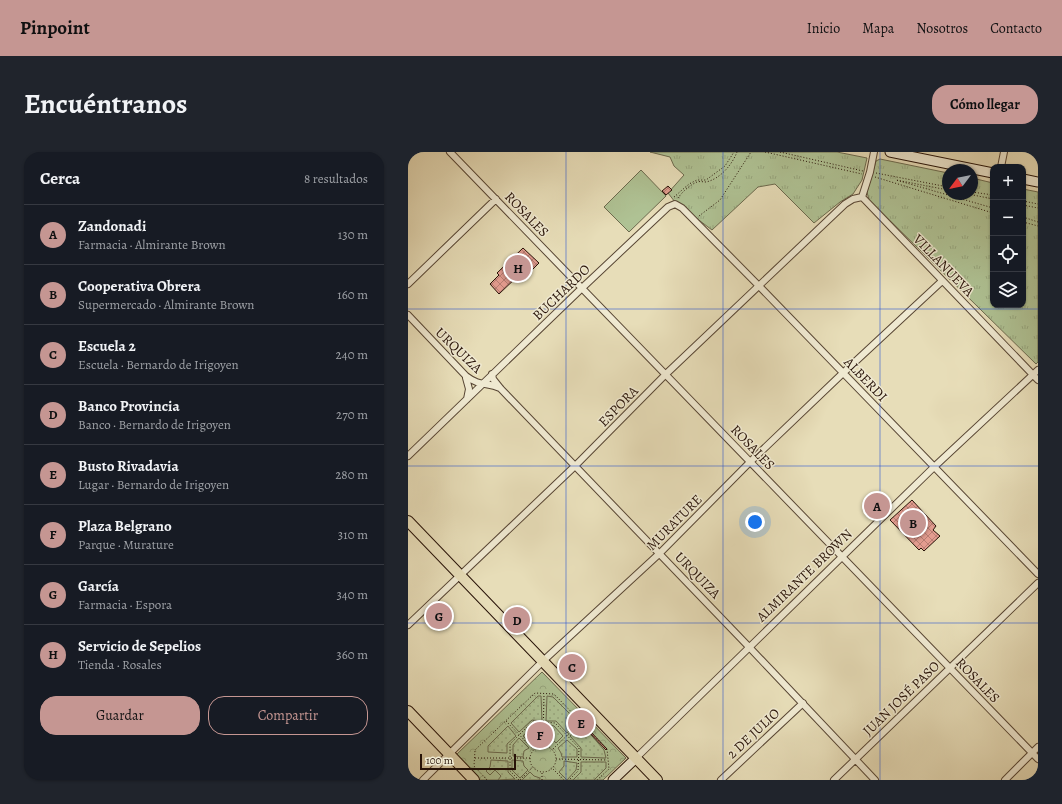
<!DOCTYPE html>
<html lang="es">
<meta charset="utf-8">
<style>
:root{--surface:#171b24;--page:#20242c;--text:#f1f3f6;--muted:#9ea1a6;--line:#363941;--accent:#c59692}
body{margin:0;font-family:Alegreya,serif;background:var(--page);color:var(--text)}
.controls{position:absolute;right:12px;top:12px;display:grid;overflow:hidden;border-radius:8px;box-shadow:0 1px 3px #0004}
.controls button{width:36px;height:36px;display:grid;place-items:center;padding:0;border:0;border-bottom:1px solid var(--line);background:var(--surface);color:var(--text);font:20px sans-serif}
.compass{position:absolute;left:534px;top:12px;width:36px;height:36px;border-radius:50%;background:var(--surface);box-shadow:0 1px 3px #0004;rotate:238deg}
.scale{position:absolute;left:12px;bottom:10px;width:96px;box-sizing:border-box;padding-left:4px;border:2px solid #281308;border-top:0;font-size:11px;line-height:14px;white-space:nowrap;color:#281308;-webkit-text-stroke:3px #efe9d1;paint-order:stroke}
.you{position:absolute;left:347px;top:370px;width:14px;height:14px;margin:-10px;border:3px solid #fff;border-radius:50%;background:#1a73e8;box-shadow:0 0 0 6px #1a73e833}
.badge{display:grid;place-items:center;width:26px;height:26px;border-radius:50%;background:var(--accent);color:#111;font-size:13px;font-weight:700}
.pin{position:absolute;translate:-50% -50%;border:2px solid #fff;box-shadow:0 1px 4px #0006}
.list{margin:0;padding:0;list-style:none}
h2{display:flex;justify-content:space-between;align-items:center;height:52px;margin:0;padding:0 16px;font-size:17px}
h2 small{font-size:13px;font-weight:400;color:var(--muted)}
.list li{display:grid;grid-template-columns:26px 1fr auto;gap:12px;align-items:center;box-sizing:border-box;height:60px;padding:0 16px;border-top:1px solid var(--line)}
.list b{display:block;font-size:15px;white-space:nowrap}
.list p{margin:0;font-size:13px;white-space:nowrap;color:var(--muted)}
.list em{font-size:13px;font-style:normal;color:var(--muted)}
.actions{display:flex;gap:8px;padding:12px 16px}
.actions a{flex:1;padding:9px 0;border:1px solid var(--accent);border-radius:16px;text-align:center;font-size:14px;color:var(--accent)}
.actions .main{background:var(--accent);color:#111}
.icon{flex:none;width:22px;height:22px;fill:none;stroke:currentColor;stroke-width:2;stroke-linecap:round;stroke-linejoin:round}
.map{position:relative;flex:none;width:630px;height:628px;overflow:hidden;border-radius:16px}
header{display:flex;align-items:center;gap:24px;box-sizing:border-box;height:56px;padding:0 20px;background:var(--accent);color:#111}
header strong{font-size:19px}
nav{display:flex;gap:22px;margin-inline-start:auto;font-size:14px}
.intro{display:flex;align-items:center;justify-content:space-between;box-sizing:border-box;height:96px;padding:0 24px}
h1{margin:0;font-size:28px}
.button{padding:10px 18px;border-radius:16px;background:var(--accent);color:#111;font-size:14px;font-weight:700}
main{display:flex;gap:24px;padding:0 24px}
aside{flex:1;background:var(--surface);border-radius:16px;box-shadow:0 1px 3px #0004}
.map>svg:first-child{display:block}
</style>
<header>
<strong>Pinpoint</strong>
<nav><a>Inicio</a><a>Mapa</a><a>Nosotros</a><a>Contacto</a></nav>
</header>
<div class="intro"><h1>Encuéntranos</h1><a class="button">Cómo llegar</a></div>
<main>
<aside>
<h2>Cerca<small>8 resultados</small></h2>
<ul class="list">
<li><span class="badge">A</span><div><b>Zandonadi</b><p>Farmacia · Almirante Brown</p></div><em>130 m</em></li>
<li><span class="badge">B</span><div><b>Cooperativa Obrera</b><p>Supermercado · Almirante Brown</p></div><em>160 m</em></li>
<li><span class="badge">C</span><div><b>Escuela 2</b><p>Escuela · Bernardo de Irigoyen</p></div><em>240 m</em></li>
<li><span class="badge">D</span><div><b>Banco Provincia</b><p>Banco · Bernardo de Irigoyen</p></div><em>270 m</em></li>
<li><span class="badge">E</span><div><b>Busto Rivadavia</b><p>Lugar · Bernardo de Irigoyen</p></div><em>280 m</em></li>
<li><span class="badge">F</span><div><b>Plaza Belgrano</b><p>Parque · Murature</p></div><em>310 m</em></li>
<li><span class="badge">G</span><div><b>García</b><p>Farmacia · Espora</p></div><em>340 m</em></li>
<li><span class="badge">H</span><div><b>Servicio de Sepelios</b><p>Tienda · Rosales</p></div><em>360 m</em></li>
</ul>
<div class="actions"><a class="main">Guardar</a><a>Compartir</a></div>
</aside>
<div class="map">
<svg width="630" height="628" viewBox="0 0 630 628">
<defs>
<pattern id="grass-tufts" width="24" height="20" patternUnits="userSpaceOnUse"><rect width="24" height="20" fill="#afc294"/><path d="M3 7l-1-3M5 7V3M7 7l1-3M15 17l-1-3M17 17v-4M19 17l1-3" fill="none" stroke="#97a67e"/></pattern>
<pattern id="park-crowns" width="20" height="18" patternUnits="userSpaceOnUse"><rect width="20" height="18" fill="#afc294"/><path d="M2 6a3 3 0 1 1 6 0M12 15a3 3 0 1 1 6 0" fill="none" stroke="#97a67e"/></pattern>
<pattern id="garden-dots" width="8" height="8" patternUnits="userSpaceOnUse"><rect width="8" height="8" fill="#afc294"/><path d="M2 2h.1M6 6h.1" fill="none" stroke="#97a67e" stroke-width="1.8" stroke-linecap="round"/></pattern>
<pattern id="building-cross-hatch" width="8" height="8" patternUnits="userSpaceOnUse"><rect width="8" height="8" fill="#e39c8f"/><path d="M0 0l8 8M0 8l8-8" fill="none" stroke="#b87e73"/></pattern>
</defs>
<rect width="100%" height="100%" fill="#e7ddb8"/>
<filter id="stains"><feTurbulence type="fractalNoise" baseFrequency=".005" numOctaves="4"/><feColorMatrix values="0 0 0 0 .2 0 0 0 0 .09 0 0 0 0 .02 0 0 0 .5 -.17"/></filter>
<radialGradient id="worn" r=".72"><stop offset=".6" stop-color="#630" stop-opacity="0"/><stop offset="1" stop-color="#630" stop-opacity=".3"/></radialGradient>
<path fill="url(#grass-tufts)" stroke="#6c6a4e" d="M242 0H429L459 6 454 28 445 42 432 50 406 71 367 32 350 35 304 78 267 50 260 41 276 23 266 14 262 5Z
M472 7 540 21V42H564V26L585 31V153H615V37L630 40V210L628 212 461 48 459 40 468 9Z"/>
<path fill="url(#park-crowns)" stroke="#6c6a4e" d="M134 520 218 606 195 628H72L48 603Z"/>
<path fill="url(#garden-dots)" stroke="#6c6a4e" d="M130 544H133L134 569 124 568 111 580 103 571Z
M139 544 145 545 165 565 162 568 167 573 159 581 148 569H138Z
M126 572H134V588L128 589 124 593 115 584Z
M139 572 146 574 155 584 148 591 144 587H139Z
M100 574 108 584 99 592V601L80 600V594Z
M169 577 174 581 178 577 196 598 198 606 173 605V596L162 584Z
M111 586 121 596 116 599 115 605 105 604V593Z
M159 588 169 597V605H154L153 601 150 596Z
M83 608 100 609V620L107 627 90 628 93 624 87 618 82 623 78 619 82 615Z
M104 608 115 609 116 614 120 618 112 626 104 618Z
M156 609 169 611 168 618 159 628 151 620 156 614Z
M173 610H198V616L186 628H165L173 620Z
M122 620 126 624 132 626 131 628H114Z"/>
<path fill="#afc294" stroke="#6c6a4e" d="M233 18 258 44 221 80 196 55Z"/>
<path fill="url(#building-cross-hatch)" stroke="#281308" d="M260 34 264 38 258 43 254 39Z
M115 96 131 111 115 127 111 123 91 142 82 132 91 123 89 121Z
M504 348 528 374 525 378 532 384 516 399 513 396 511 398 482 368Z
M181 578 199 597 198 598 180 579Z"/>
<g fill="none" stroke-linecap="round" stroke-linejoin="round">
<g stroke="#584634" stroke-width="8">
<path id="street" d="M42 0 630 607
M593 15 596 0
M454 45 462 20 466 0
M0 132 88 47
M0 163 58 224C72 235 79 230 92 236
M84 222 85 227 93 237 342 496 467 628
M58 226 61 237 59 247
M0 304 174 136 260 55 267 52 274 56 351 134 630 422
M0 473 167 314 258 222 437 52 445 47 454 45 457 48 630 228
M228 606 526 315 630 218
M15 628 135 509 252 401 342 310 435 221 534 129
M313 628 395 551
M426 628 630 431
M597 628 630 595"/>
</g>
<g stroke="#281308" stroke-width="11">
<path id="secondary" d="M482 0 585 21
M615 27 630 30
M205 628 228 606"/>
</g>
<g stroke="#281308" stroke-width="12">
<path id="primary" d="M0 369 249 628
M0 559 66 628"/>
</g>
<path stroke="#281308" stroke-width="1" stroke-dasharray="1 2" stroke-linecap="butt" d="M357 0 454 22
M372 0 455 19
M468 21 540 35
M467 25 585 61
M540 38 488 28 585 56
M564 40 585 43
M560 42 585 47
M266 45 281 32 289 28H298L317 14 326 0
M270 46C274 40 282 33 289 30 292 29 295 30 298 30 312 27 324 13 329 0
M615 49 630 52
M615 53 630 56
M291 64 312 48 343 0
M615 65 630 70
M615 70 630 74
M98 569 125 597
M135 593 136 542
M122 607a13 13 0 1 1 26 0a13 13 0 1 1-26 0Z
M145 597 173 570
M67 606H122
M148 607 199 608
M145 617 156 628
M79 628 66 614 67 598 127 541 146 542 199 597 201 617 189 628
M111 628 102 619V592L125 569 147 571 171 596 170 619 161 628
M112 628 124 616
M134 628V621"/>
<use href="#street" stroke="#efe9d1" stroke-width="6"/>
<use href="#secondary" stroke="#efe9d1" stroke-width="9"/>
<use href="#primary" stroke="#e7ddb8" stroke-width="10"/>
</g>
<path fill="none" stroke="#1d4ed8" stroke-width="1" stroke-opacity="0.55" d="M158 0V628M315 0V628M472 0V628M0 157H630M0 314H630M0 471H630"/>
<g text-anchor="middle" stroke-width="3" stroke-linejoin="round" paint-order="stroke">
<g font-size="14" fill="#281308" stroke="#efe9d1">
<text transform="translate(119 62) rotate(46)" y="5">ROSALES</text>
<text transform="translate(536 113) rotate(46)" y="5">VILLANUEVA</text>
<text transform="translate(153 140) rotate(-44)" y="5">BUCHARDO</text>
<text transform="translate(51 198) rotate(44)" y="5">URQUIZA</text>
<text transform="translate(458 227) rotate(46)" y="5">ALBERDI</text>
<text transform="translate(210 254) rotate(-46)" y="5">ESPORA</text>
<text transform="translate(345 295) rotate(46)" y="5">ROSALES</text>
<text transform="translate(266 370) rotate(-45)" y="5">MURATURE</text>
<text transform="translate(290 423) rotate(46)" y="5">URQUIZA</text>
<text transform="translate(396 423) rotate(-44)" y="5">ALMIRANTE BROWN</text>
<text transform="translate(570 528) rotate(46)" y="5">ROSALES</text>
<text transform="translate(493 546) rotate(-44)" y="5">JUAN JOSÉ PASO</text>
<text transform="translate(345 581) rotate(-43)" y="5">2 DE JULIO</text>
</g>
</g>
<rect width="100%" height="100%" filter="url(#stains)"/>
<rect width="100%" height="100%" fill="url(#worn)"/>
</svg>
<div class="controls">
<button>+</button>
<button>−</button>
<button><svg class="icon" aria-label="locate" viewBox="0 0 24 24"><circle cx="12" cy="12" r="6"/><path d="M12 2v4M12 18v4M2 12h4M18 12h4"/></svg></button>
<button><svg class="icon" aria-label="layers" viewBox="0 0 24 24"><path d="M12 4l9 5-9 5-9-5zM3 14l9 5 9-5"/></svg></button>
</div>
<svg class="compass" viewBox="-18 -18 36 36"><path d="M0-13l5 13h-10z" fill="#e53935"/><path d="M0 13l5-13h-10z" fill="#9ea1a6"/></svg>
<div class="scale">100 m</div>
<div class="you"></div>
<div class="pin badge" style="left:469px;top:354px">A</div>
<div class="pin badge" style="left:505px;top:371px">B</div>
<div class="pin badge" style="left:164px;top:515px">C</div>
<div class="pin badge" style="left:109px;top:468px">D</div>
<div class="pin badge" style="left:173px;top:571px">E</div>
<div class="pin badge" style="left:132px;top:583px">F</div>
<div class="pin badge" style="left:31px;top:464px">G</div>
<div class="pin badge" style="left:110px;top:116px">H</div>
</div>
</main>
